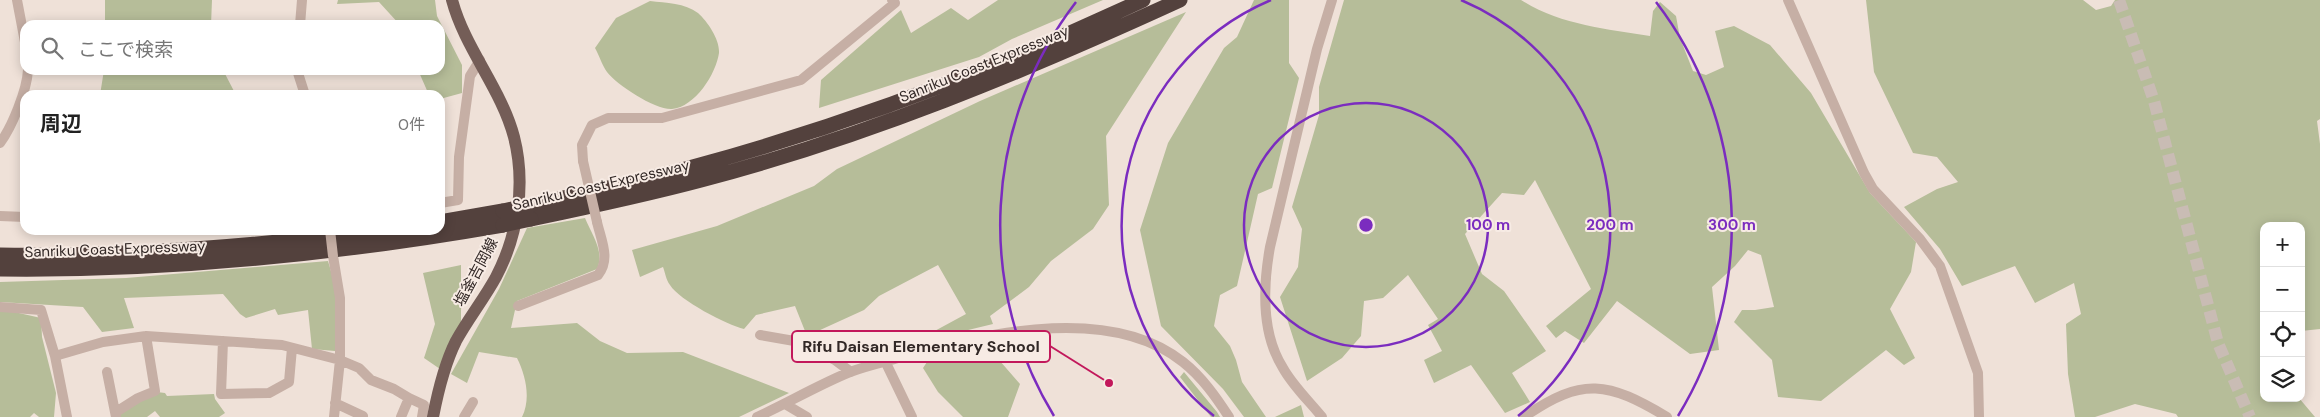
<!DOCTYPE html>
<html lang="ja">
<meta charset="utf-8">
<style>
:root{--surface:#fff;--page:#f6f6f6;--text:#222;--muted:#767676;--line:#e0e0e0}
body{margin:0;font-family:"DM Sans","Noto Sans JP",sans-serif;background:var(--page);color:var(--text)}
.controls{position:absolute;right:15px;bottom:15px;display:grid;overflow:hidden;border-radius:10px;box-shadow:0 2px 12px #0003}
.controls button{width:45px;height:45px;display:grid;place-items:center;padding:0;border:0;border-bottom:1px solid var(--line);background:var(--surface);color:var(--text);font:25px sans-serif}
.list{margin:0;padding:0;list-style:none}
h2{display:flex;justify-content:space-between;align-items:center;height:65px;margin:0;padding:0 20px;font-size:21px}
h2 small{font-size:16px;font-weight:400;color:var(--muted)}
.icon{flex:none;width:28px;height:28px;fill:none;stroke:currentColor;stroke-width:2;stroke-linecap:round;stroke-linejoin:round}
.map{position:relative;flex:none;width:2320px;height:417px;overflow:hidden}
.search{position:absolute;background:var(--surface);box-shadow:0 2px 12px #0003;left:20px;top:20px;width:425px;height:55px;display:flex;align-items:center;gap:12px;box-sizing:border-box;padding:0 18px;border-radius:15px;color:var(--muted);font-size:19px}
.panel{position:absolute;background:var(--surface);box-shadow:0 2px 12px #0003;left:20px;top:90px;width:425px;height:145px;border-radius:15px}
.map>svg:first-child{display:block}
</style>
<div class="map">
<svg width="2320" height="417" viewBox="0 0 2320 417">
<rect width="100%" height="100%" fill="#efe1d8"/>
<path fill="#b6bd99" d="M105 0H212L211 25H105Z
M338 0H435L437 16 462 65V93L440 99V95H429L418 70H440V25H400L379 2 337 4Z
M998 0H1103L1012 39 979 57 819 108 821 80 901 10 911 33 951 8 968 20Z
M1254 0H1289V63L1299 78 1272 188 1258 194 1237 286 1220 295 1214 326 1230 346 1236 360 1242 382 1266 417H1244L1223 389 1161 326 1140 230 1168 143 1224 48 1237 37Z
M1344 0H1521C1560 25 1606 29 1650 36L1653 11 1660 2 1676 16 1680 38 1693 71 1706 75 1724 67 1715 31 1734 26 1770 45 1811 93 1870 193 1916 242 1911 272 1890 309 1915 358 1904 365 1886 350 1821 401 1778 397 1772 360 1734 322 1742 310H1755L1774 307 1761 255 1748 250 1735 266 1712 287 1719 350 1690 354 1617 301 1584 343 1565 331 1556 338 1546 326 1591 289 1535 180 1524 195 1502 193 1465 234 1482 274 1504 291 1546 351 1512 373 1530 402 1505 413 1471 365 1434 383 1424 360 1442 351 1428 325 1438 319 1408 275 1383 298 1364 301 1361 336 1342 358 1307 381 1280 297 1298 267 1302 229 1292 207 1319 115V87Z
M1866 0H2083L2096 10 2111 6 2115 0H2320V119L2317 121 2320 144V329L2301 331V226H2264V398H2299L2315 417H2178L2176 414 2135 404 2095 417H2075L2068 374 2066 324 2081 314 2074 283 2035 303 2015 266 1962 286 1940 249 1904 207 1937 189 1958 182 1937 157 1913 153 1874 72Z
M650 1C666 3 685 3 698 13 708 22 720 40 719 53 716 74 695 107 672 109 655 110 617 85 607 72 602 65 599 55 595 48L616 18Z
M1186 12 1106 136 1109 205 1093 229 1051 261 1029 287 990 316 993 324 935 338 931 333 966 314 938 265 879 296 864 310 807 336 795 306 756 315 744 329C727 325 679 300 670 285 666 280 665 272 663 267L640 277 632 250 717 226 814 186 837 169 980 101Z
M104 70H223L236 95H100Z
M585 218C592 235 605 252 597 269L517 301 511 328 577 323 600 341 627 353 683 352 789 393 739 417H522C531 399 526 376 517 358L479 352 467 383 451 374 499 289 527 228Z
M328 261 338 295 335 351 312 349 308 310 278 315 275 309 246 318 240 314 223 294 124 298 134 328 102 332 83 307 0 302V282L126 278Z
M461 265V324L440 369 424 358 435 324 423 273Z
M0 311H10L41 318 42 337 56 393 54 417H39L34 413 30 417H0Z
M986 345 1020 384 1008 417H963L938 392 923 368 929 359Z
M1184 372 1217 412 1220 417H1211L1180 377Z
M157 392 165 393 167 396 214 394 215 399 225 413 219 417H160L155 411 147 417H119V414Z
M1301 405 1304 417H1275L1277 416Z"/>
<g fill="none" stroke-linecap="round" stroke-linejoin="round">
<path stroke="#c9bcb4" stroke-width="12" stroke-dasharray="12 6" stroke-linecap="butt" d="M2119 0 2154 101 2218 343 2250 417"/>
<path stroke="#c6afa5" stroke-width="10" d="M17 0 25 42
M1788 0 1864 173 1873 189 1920 239 1940 266 1978 373 1979 417
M300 25 302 0
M297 70 305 95
M0 143C12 127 27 90 28 70
M583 161 582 145 592 125 608 118H662L801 80 895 3 892 0
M440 203 458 200 459 157 470 76 480 60
M0 216 25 217
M333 256 340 298V360L334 417
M518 306 598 275C611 259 601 240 597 222
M0 307 41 310 55 356 67 417
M760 335 800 342 835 360 851 372
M223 341 221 394 269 393 289 382 292 348
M55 356 103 342 146 336 282 345 340 360 359 368 371 380 394 389 409 398 401 417
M885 361 912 417
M107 372 116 417
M409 398 424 405 422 417
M335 403 363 416
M785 404 807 417
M116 412 138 398 155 391 146 336
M464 417 473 402
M757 417C788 403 818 385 850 372 871 364 894 360 915 353 994 331 1113 306 1183 362 1202 377 1216 397 1229 417
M1322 417C1309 401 1293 386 1283 368 1261 333 1263 286 1270 247L1317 49 1332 0
M1524 417C1583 376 1608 382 1667 417"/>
<path stroke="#745d57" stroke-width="12" d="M433 417C438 391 444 365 456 341 468 319 484 299 496 277 518 235 526 184 514 137 501 88 465 49 452 0"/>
<path stroke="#53413d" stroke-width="15" d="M531 205C587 193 644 181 700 165 853 123 1000 67 1143 0
M531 219C588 207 645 195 701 180 866 137 1025 71 1180 0
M440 222 503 211
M0 255C130 257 258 246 386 230
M0 269C169 271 337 254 503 225"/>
<path stroke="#c6afa5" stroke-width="10" d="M583 161 597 222
M330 230 333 256"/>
<path stroke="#53413d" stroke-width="15" d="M503 211 531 205
M503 225 531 219"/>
</g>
<g fill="none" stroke="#7b2cbf" stroke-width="2.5">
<circle cx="1366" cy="225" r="122"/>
<path d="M1214 416A244 244 0 0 1 1271 0M1461 0A244 244 0 0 1 1518 416"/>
<path d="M1054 416A366 366 0 0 1 1076 2M1656 2A366 366 0 0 1 1678 416"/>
</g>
<g text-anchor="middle" stroke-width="4" stroke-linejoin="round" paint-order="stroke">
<g font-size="15" fill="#322826" stroke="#f7ebe4">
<text transform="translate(984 64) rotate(-22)" y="5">Sanriku Coast Expressway</text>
<text transform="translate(601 185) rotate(-13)" y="5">Sanriku Coast Expressway</text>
<text transform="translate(115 249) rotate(-2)" y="5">Sanriku Coast Expressway</text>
<text transform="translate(476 272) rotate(-62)" y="5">塩釜吉岡線</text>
</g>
</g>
<circle cx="1366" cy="225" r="8" fill="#7b2cbf" stroke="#f7ebe4" stroke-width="2.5"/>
<g font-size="15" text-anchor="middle" font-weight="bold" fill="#7b2cbf" stroke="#f7ebe4" stroke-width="4" stroke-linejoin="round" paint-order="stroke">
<text x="1488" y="230">100 m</text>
<text x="1610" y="230">200 m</text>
<text x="1732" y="230">300 m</text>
</g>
<path fill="none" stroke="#c2185b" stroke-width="2" d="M1109 383L1050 346"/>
<circle fill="#c2185b" stroke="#f7ebe4" stroke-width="2" cx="1109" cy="383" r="5"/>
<rect fill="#f7ebe4" stroke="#c2185b" stroke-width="2" x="792" y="331" width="258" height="31" rx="5"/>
<g font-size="16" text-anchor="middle" font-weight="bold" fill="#322826">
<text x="921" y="352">Rifu Daisan Elementary School</text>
</g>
</svg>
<div class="controls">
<button>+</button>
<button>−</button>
<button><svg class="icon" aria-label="locate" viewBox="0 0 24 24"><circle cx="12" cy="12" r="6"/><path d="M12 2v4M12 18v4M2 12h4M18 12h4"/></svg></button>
<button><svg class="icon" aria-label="layers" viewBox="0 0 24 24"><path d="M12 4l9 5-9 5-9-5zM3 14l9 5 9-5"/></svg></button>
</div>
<div class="search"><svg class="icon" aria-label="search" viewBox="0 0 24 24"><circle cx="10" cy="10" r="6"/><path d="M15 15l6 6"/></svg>ここで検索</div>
<section class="panel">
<h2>周辺<small>0件</small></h2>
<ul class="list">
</ul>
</section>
</div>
